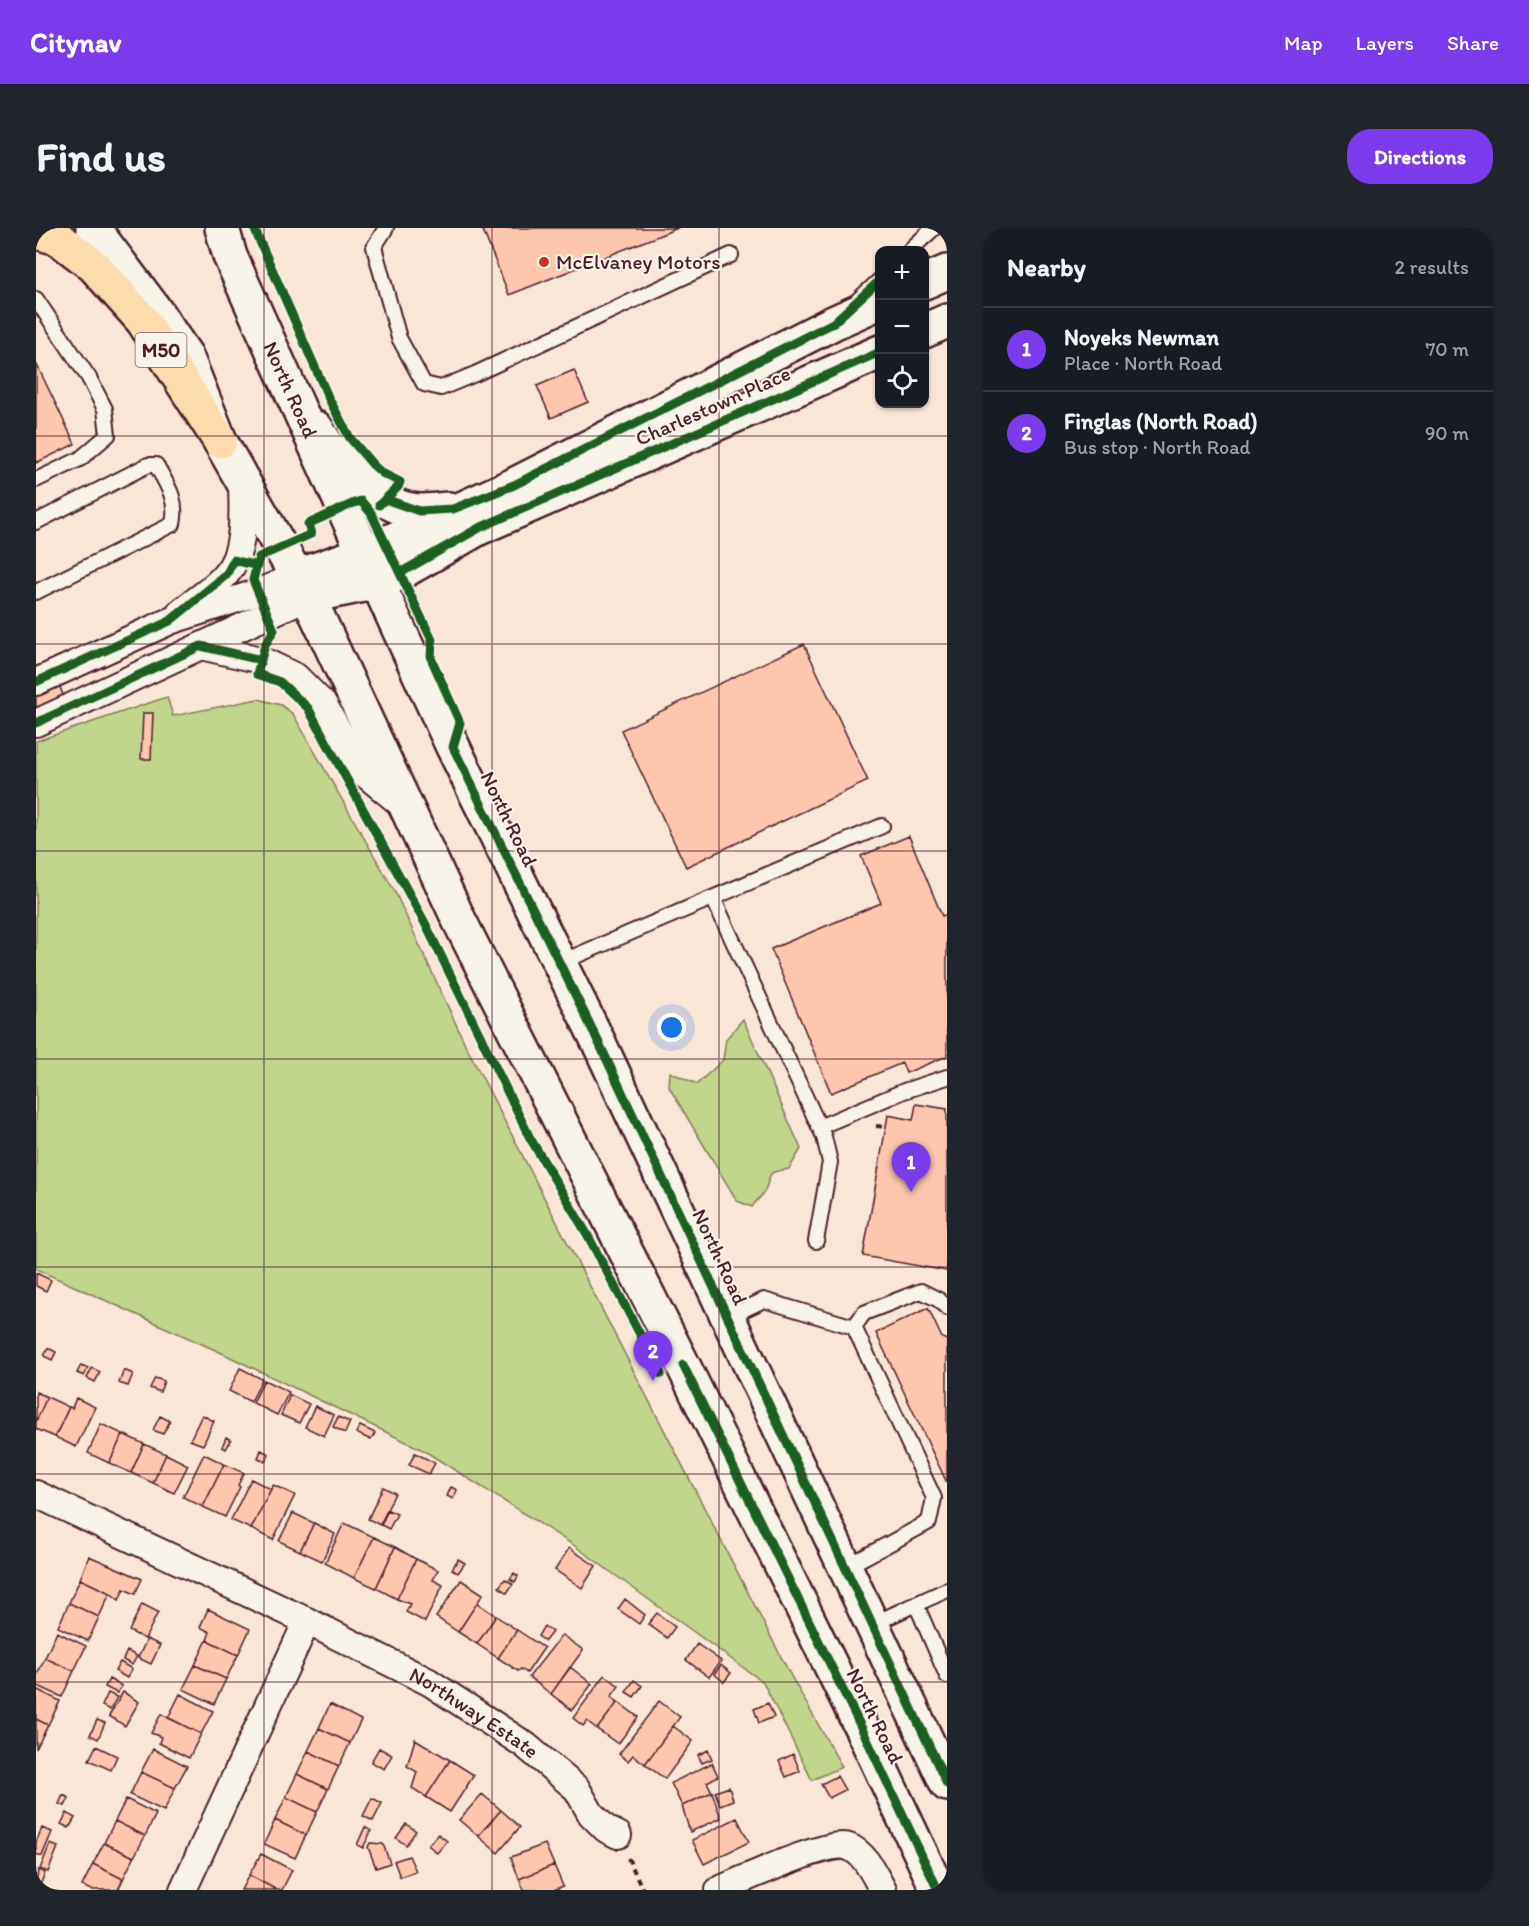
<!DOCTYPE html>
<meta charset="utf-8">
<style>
:root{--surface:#171b24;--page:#20242c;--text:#f1f3f6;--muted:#9ea1a6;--line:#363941;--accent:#7c3aed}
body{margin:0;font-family:Itim,sans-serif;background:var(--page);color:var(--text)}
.controls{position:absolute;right:18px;top:18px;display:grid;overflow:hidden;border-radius:12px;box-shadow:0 2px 4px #0004}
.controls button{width:54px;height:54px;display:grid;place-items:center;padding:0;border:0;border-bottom:2px solid var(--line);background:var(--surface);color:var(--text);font:30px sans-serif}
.you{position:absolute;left:636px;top:800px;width:21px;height:21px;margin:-15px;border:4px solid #fff;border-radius:50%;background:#1a73e8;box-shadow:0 0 0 9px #1a73e833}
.badge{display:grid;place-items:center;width:39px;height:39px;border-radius:50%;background:var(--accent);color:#fff;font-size:20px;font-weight:700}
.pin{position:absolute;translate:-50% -50px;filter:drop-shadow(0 2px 3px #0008)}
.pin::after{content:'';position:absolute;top:32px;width:21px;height:18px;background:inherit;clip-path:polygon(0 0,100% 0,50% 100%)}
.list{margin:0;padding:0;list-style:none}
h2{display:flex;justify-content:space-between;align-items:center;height:78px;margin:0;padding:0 24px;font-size:26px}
h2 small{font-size:20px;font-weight:400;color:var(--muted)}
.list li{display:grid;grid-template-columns:39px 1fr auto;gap:18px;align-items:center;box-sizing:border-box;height:84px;padding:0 24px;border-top:2px solid var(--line)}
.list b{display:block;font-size:22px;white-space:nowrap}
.list p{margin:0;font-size:20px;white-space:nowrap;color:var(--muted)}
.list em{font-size:20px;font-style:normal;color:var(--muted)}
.icon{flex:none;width:33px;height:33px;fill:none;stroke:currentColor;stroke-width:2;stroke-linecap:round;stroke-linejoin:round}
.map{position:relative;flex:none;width:911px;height:1662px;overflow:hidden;border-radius:24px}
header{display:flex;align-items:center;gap:36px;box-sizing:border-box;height:84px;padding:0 30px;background:var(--accent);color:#fff}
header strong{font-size:28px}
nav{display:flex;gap:33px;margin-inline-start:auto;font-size:21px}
.intro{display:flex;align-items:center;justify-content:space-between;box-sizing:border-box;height:144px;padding:0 36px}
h1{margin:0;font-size:42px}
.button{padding:15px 27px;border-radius:24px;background:var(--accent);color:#fff;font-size:21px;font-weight:700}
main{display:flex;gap:36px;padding:0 36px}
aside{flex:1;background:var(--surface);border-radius:24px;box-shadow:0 2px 4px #0004}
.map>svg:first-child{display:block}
</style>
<header>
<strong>Citynav</strong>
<nav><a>Map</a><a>Layers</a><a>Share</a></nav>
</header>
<div class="intro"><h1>Find us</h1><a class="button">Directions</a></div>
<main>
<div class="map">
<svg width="911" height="1662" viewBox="0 0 911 1662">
<rect width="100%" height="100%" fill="#f9e6d7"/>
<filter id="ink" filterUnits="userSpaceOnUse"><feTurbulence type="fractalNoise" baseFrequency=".0167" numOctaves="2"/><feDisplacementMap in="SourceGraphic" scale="12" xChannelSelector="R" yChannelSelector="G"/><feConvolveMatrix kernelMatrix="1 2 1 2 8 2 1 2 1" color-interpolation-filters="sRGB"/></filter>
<g filter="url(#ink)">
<path fill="#c0d58b" stroke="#857a5b" stroke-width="1.5" d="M131 469 137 488 222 471 245 477 257 486 359 664 430 818 755 1448 806 1539 776 1552 727 1454 536 1316 387 1222 188 1126 0 1041V513Z
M707 791 765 921 753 941C727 945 738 944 728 964 725 969 719 974 716 979L701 973 633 859 634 844 661 856 687 832 690 811Z"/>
<path fill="#fdc6af" stroke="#4a1f2b" stroke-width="1.5" d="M446 0H642L473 67Z
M0 135 39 216 0 235Z
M538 142 552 174 515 190 501 158Z
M768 416 832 553 650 639 585 502Z
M23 456 29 473 0 485V465Z
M107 485H117L115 531H105Z
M873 608 906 688 911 686V828L870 845 866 835 795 865 735 721 845 675 825 628Z
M880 876 911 881V1043L827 1028 852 887 877 892Z
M0 1045 15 1052 10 1063 0 1058Z
M892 1080 906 1110 911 1112V1255L840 1105Z
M12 1120 20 1124 16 1132 8 1128Z
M45 1137 52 1140 48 1148 41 1145Z
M56 1140 64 1144 59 1154 51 1150Z
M204 1140 226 1151 215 1174 193 1163Z
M88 1142 97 1146 92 1158 83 1155Z
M119 1150 128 1153 124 1164 114 1160Z
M228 1152 253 1164 241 1187 217 1175Z
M0 1164 11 1169 0 1194Z
M254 1167 273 1176 263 1195 245 1187Z
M11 1169 33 1179 19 1209 0 1201V1194Z
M40 1170 59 1179 40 1219 19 1209 33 1179 36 1180Z
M279 1178 298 1187 288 1208 269 1199Z
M166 1187 178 1193 167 1217 154 1212Z
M124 1188 134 1193 127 1206 117 1202Z
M302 1189 314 1194 309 1205 297 1199Z
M65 1196 87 1206 73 1235 52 1225Z
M324 1198 339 1205 335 1212 320 1205Z
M87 1206 108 1216 95 1245 73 1235Z
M190 1209 195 1212 190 1221 186 1219Z
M108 1216 130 1226 117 1255 95 1245Z
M225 1222 233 1226 229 1234 222 1230Z
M379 1225 399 1235 393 1246 373 1237Z
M130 1226 152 1237 138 1265 117 1255Z
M168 1226 188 1236 167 1279 147 1269Z
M188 1236 208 1245 202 1257 204 1259 189 1289 167 1279Z
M215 1251 235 1261 215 1301 195 1292Z
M237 1257 259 1267 237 1312 215 1301Z
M347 1259 359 1265 344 1297 332 1291Z
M415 1259 421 1262 417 1271 411 1268Z
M352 1282 361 1286 353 1301 345 1297Z
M257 1285 278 1295 264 1323 243 1313Z
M278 1295 299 1306 286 1333 264 1323Z
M308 1295 338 1309 318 1350 289 1335Z
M338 1309 359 1319 340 1360 318 1350Z
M359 1319 380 1331 361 1371 340 1360Z
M533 1320 560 1338 546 1360 519 1342Z
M53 1328 106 1351 99 1366 88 1361 83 1372 74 1365 44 1351Z
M380 1331 402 1342 397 1352 407 1357 389 1394 370 1384 374 1376 361 1371Z
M422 1331 429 1335 422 1345 416 1341Z
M478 1345 482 1348 479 1354 474 1351Z
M44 1351 74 1365 63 1389 33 1375Z
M469 1351 477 1356 471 1365 463 1359Z
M425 1352 447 1366 422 1404 400 1389Z
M589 1371 609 1387 603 1396 582 1381Z
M33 1375 63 1389 52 1413 22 1399Z
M441 1375 460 1388 441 1416 422 1404Z
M106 1376 122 1384 109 1411 93 1403Z
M172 1381 214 1401 202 1427 171 1412 174 1404 164 1399Z
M621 1385 639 1399 631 1410 612 1396Z
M460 1388 481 1402 462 1430 441 1416Z
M508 1398 516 1404 509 1413 502 1408Z
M481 1402 508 1420 491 1445 485 1441 482 1443 462 1430Z
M21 1404 50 1418 38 1443 9 1430Z
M526 1407 547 1422 515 1466 493 1449Z
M111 1411 124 1417 115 1436 102 1430Z
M171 1412 202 1427 190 1451 159 1437Z
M661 1416 685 1433 673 1449 650 1432Z
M91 1423 101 1428 96 1437 87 1432Z
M9 1430 38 1443 26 1469 0 1457V1449Z
M84 1434 96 1441 91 1450 79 1443Z
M159 1437 190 1451 178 1476 147 1461Z
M685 1437 695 1445 688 1454 678 1446Z
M534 1439 556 1456 536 1482 515 1466Z
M569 1447 583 1458 575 1469 582 1474 561 1501 551 1493 547 1498 537 1490Z
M73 1451 86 1458 81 1465 69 1459Z
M598 1452 606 1458 598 1469 590 1464Z
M0 1461 24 1473 12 1497 0 1491Z
M87 1464 103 1474 89 1498 73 1488Z
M72 1465 81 1469 74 1482 66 1478Z
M144 1466 177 1483 165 1506 132 1490Z
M623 1473 644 1489 609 1536 597 1527 592 1533 583 1526Z
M582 1474 602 1489 582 1516 561 1501Z
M732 1475 738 1489 723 1495 718 1481Z
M294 1476 325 1492 314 1515 283 1500Z
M125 1486 165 1506 153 1530 123 1515 125 1509 115 1505Z
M0 1491 12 1497 0 1521Z
M61 1492 69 1495 62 1511 54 1507Z
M637 1498 657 1513 629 1551 609 1536Z
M283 1500 314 1515 303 1538 272 1523Z
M379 1511 414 1532 390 1569 376 1560 381 1544 371 1538Z
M60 1518 81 1528 75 1542 53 1532Z
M343 1520 356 1527 348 1541 335 1534Z
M117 1521 151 1538 139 1560 105 1544Z
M672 1522 676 1531 666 1535 662 1527Z
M272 1523 303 1538 292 1561 261 1546Z
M757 1526 764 1543 750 1549 743 1533Z
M414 1532 438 1547 414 1584 390 1569Z
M676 1535 682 1548 671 1554 676 1564 646 1578 635 1555Z
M105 1544 139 1560 128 1583 94 1567Z
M261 1546 292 1561 281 1584 250 1569Z
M801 1548 809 1562 793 1570 785 1556Z
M693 1559 697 1572 684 1577 679 1564Z
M676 1564 685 1590 654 1604 646 1578Z
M446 1566 465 1582 442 1608 423 1592Z
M27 1567 33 1570 29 1578 23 1576Z
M250 1569 281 1584 270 1607 239 1592Z
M336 1570 346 1575 337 1593 327 1588Z
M90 1571 120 1586 109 1608 79 1593Z
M465 1582 484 1599 462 1625 442 1608Z
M31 1585 39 1590 33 1600 25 1596Z
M701 1590 713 1614 668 1636 656 1612Z
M239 1592 270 1607 259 1630 228 1616Z
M79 1593 109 1608 98 1629 68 1615Z
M370 1596 380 1603 370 1617 360 1610Z
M329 1599 335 1603 327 1620 321 1617Z
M6 1600 16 1604 6 1628 0 1626V1614Z
M402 1606 411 1613 401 1625 392 1617Z
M68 1615 98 1629 87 1651 57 1636Z
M334 1615 347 1616 354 1635 340 1640 332 1619Z
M14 1616 22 1619 12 1644 4 1641Z
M509 1616 518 1637 483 1651 475 1629Z
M225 1626 256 1642 246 1662H241L213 1647Z
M373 1628 380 1643 364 1649 358 1633Z
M57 1636 87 1651 82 1662H55L46 1658Z
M518 1637 527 1658 518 1662H488L483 1651Z
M2 1642 9 1645 3 1660 0 1659Z
M213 1647 241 1662H205Z"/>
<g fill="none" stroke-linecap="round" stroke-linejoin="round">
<g stroke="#4a1f2b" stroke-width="18">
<path id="service" d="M350 0 338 19 363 110 388 156 405 160 439 146 695 27
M874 22 898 0
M0 71 53 150 69 181 72 207 44 231 0 252
M821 73 844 52
M0 294 112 237H120C132 258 142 272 137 296L0 364
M677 670 788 909 794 934 780 1013
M523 735 846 598
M783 899 868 863 911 849
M692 1089 728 1072 818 1099 898 1270 893 1294 810 1339
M818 1099 828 1085 885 1063 903 1072 911 1080
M880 1376 911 1362
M837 1396 880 1376 911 1448"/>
</g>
<g stroke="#4a1f2b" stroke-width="30">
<g id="minor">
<path d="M144 385C158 373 178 361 190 346 211 322 206 281 206 252"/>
<path d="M165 418 225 432 260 449 288 477 324 542 369 579"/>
<path d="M0 454 134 393 223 364 261 348"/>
<path d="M0 495 272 368"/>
<path id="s1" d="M0 1266 271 1393 393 1454 489 1517 541 1561 555 1586 570 1601 582 1607"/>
<path d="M147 1662 271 1393"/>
<path d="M683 1662C706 1652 794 1611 813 1619 830 1626 838 1647 847 1662"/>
</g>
</g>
<g stroke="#4a1f2b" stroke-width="38">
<path id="tertiary" d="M888 54 911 44
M888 103 911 93
M280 200C301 234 341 282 385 283 395 283 404 282 413 281
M261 348 328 325 478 257 797 95 844 74
M272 368 343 354 364 345 443 300 844 124"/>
</g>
<g stroke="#4a1f2b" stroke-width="38">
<g id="secondary">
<path d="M57 0 116 78 150 128 184 213 272 368 423 692 647 1137 826 1501 902 1662"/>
<path id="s2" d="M186 0 194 28 328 325 417 519 563 815 911 1556"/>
</g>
</g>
<g stroke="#4a1f2b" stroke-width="38">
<path id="motorway" d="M0 4 22 10 58 38 107 93 184 213"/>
</g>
<path stroke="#4a1f2b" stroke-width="4" stroke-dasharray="6 4.5" stroke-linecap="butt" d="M840 898 850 899
M592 1630 607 1662"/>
<use href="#service" stroke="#f7f3e8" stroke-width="14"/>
<use href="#minor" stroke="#f7f3e8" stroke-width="26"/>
<use href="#tertiary" stroke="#f7f3e8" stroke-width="33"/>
<use href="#secondary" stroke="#f7f3e8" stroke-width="33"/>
<use href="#motorway" stroke="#fcdcac" stroke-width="33"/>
<g stroke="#f7f3e8" stroke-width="13">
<path id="cycleway" d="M218 0 293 171 314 210 337 237 346 245 364 254 362 259 343 277
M349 271 383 283 417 281 478 257 797 95 844 52
M364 345 443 300 844 124
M0 454 134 393 190 347 198 332 221 338
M0 495 165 418 225 432
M647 1137 826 1501 902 1662
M625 1146 551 1006 494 910 390 697 272 480 244 454 221 446 229 417 238 402 217 352 223 329 275 306 272 296 318 275 325 273 335 285 396 412 395 430 424 495 417 519 563 815 911 1556"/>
</g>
<use href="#cycleway" stroke="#1b5e20" stroke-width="9"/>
</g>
</g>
<path fill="none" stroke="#4a1f2b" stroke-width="1.5" stroke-opacity="0.55" d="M228 0V1662M456 0V1662M683 0V1662M0 208H911M0 416H911M0 623H911M0 831H911M0 1039H911M0 1246H911M0 1454H911"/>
<circle fill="#c8321e" stroke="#f7f3e8" stroke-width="2" cx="508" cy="34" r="6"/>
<g text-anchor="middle" stroke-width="4.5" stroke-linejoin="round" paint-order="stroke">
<rect fill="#f7f3e8" stroke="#7e5f64" stroke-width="1.5" x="99.5" y="105" width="51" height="34" rx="4.5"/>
<g font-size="20" font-weight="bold" fill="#4a1f2b">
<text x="125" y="129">M50</text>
</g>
<g font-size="21" fill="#4a1f2b" stroke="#f7f3e8" text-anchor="start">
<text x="520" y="41">McElvaney Motors</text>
</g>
<g font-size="21" fill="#4a1f2b" stroke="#f7f3e8">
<text dy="7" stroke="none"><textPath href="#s2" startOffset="176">North Road</textPath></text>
<text transform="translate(677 178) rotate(-24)" y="7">Charlestown Place</text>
<text transform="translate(473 591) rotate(64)" y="7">North Road</text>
<text transform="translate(684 1029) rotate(65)" y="7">North Road</text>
<text dy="7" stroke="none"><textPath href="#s1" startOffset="490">Northway Estate</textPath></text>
<text transform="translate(839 1488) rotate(64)" y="7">North Road</text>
</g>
</g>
</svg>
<div class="controls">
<button>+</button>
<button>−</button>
<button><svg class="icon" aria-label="locate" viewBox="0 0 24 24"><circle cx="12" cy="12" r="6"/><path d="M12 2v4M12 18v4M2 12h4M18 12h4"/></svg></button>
</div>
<div class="you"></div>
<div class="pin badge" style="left:875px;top:964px">1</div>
<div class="pin badge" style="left:617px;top:1153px">2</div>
</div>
<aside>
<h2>Nearby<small>2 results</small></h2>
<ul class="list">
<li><span class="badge">1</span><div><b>Noyeks Newman</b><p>Place · North Road</p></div><em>70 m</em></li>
<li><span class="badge">2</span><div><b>Finglas (North Road)</b><p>Bus stop · North Road</p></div><em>90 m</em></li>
</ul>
</aside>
</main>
